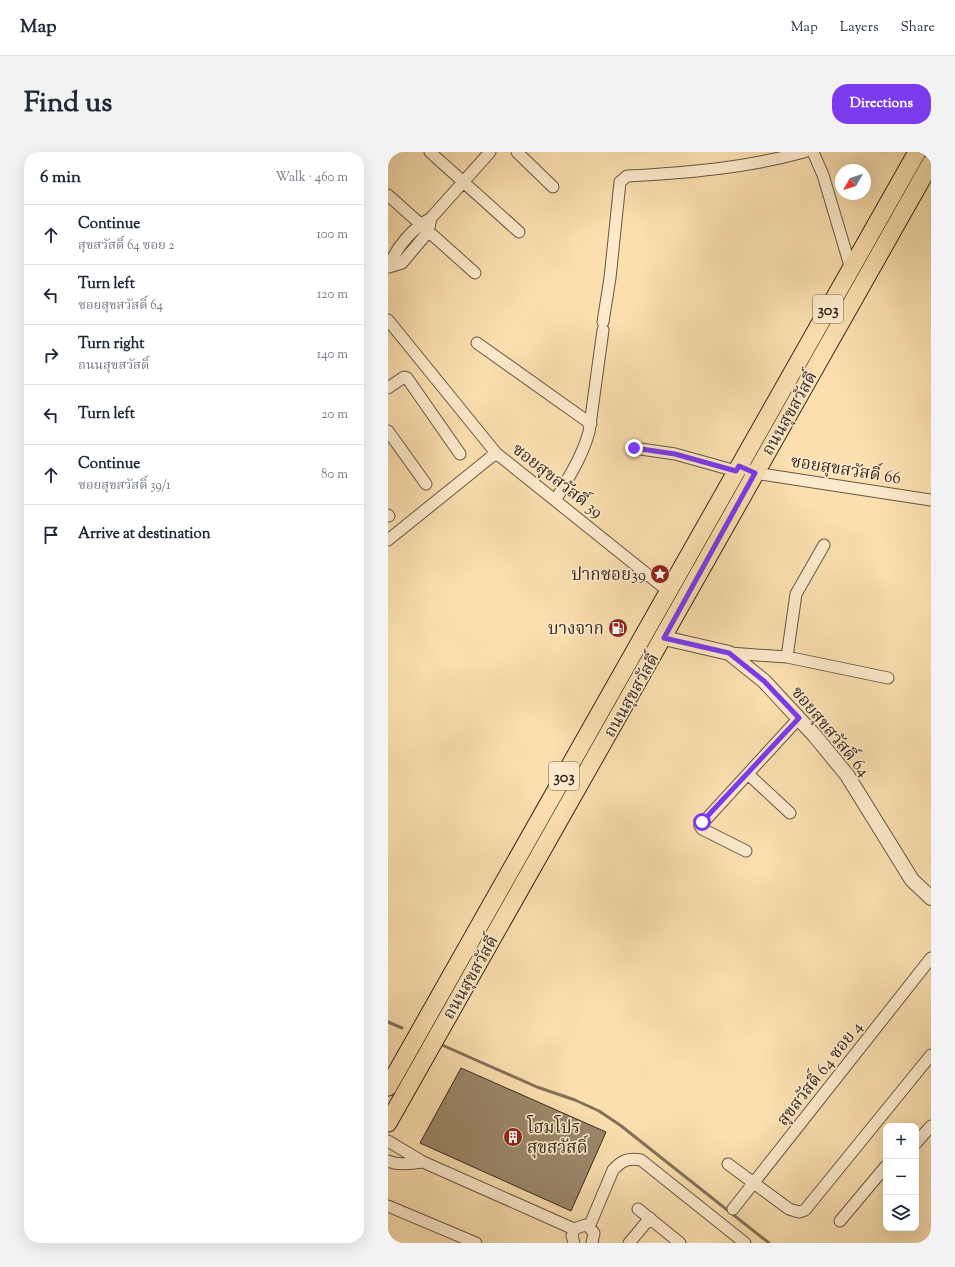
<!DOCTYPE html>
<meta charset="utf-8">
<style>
:root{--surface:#fff;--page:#f2f2f3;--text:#1f2937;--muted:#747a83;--line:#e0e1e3;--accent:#7c3aed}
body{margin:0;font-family:"Sorts Mill Goudy","Noto Serif Thai",serif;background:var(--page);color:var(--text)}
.controls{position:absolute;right:12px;bottom:12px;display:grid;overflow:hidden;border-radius:8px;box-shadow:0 4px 16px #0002}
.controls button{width:36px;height:36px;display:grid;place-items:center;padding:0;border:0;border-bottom:1px solid var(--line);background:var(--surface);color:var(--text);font:20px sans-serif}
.compass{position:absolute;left:447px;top:12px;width:36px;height:36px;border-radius:50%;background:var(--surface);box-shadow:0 4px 16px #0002;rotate:231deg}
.stop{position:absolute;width:12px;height:12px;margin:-9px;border:3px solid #7c3aed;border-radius:50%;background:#fff}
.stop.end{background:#7c3aed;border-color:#fff;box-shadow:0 1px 4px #0008}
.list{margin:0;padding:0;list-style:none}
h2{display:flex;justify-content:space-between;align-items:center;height:52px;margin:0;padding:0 16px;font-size:17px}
h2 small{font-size:13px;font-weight:400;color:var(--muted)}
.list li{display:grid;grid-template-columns:26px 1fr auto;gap:12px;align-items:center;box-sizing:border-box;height:60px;padding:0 16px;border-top:1px solid var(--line)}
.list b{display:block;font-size:15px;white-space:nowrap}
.list p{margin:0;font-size:13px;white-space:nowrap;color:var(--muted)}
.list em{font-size:13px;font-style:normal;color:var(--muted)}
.icon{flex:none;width:22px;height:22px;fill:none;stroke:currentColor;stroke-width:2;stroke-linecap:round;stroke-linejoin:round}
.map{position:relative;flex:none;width:543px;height:1091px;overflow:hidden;border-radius:16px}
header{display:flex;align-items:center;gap:24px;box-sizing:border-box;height:56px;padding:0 20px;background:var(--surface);border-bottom:1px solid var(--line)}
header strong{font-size:19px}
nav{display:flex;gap:22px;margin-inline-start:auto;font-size:14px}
.intro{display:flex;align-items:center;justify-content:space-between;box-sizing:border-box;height:96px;padding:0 24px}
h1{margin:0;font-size:28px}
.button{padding:10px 18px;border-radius:16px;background:var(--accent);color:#fff;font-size:14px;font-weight:700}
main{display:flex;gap:24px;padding:0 24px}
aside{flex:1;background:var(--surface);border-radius:16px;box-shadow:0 4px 16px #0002}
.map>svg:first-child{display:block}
</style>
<header>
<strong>Map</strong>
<nav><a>Map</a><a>Layers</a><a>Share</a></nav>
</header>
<div class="intro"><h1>Find us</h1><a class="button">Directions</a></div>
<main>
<aside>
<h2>6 min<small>Walk · 460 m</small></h2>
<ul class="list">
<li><svg class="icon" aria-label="ahead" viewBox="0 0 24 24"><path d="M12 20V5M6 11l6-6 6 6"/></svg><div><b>Continue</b><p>สุขสวัสดิ์ 64 ซอย 2</p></div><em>100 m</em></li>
<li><svg class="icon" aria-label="left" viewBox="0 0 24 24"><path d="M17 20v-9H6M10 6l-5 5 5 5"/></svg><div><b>Turn left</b><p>ซอยสุขสวัสดิ์ 64</p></div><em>120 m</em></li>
<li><svg class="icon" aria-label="right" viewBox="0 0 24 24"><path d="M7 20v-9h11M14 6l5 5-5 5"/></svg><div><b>Turn right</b><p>ถนนสุขสวัสดิ์</p></div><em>140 m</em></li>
<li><svg class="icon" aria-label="left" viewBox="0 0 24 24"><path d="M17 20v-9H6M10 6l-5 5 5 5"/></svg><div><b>Turn left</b></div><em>20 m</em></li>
<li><svg class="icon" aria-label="ahead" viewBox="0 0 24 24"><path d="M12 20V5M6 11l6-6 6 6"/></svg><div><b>Continue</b><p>ซอยสุขสวัสดิ์ 39/1</p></div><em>80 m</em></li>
<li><svg class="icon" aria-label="arrive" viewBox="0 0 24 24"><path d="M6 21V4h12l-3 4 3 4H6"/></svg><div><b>Arrive at destination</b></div></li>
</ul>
</aside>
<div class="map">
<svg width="543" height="1091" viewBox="0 0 543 1091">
<rect width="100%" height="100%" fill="#fbdfaf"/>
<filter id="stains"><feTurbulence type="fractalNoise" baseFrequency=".005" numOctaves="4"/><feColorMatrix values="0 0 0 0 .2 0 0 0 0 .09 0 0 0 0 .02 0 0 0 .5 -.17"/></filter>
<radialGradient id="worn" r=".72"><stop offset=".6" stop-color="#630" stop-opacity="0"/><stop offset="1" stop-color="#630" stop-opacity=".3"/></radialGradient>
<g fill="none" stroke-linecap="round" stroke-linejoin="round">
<path stroke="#837158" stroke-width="3" d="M0 870 14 876
M54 893 149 935 187 948 211 959 232 973 381 1091"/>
</g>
<path fill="#9b886a" stroke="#342920" d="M73 916 218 980 183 1059 32 991Z"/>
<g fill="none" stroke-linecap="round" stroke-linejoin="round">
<g stroke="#665644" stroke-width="13">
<path id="minor" d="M42 0 131 80
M129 0 165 35
M425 0 435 23 463 117
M0 43 87 121
M43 66 40 80 14 111 1 115C8 95 25 76 43 66Z
M43 66 102 0
M0 168 108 301
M215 170 222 126 232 30 239 24C299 21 357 16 416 0
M89 191 203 272
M0 236 16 225 19 226 72 302
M0 279 38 332
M246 296 287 302 348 319
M351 314 367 321 543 348
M168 347C181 325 194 305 201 280L215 178
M0 363 1 364
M0 388 108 301 280 439
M341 501 399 505 408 442 436 393
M399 505 500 526
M360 622 402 661
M358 699 314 677 312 674 411 566
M0 989 35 1010 186 1077
M528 991 543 974
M0 1009C11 1014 24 1011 35 1010
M340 1012 401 1057 411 1060 417 1058 543 903
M0 1054 88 1091
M250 1057 292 1091
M345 1057 543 806
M452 1069 498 1014
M201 1075 225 1018C234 1008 240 1006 253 1008L357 1091
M186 1091 184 1084 186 1077 197 1073 201 1075 206 1081 204 1091
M241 1091 262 1066"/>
</g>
<g stroke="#665644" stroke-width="16">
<path id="tertiary" d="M276 486 341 501 376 529 427 584 459 623 524 728 543 746"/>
</g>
<g stroke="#342920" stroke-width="19">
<path id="primary" d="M0 935 529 0
M0 971 543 11"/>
</g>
<use href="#minor" stroke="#fceacb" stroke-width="11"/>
<use href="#tertiary" stroke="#fceacb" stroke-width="14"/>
<use href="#primary" stroke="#fbdfaf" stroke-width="17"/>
</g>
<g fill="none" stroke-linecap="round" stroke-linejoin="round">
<path stroke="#7c3aed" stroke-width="5" d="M246 296 287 302 348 319 351 314 367 321 276 486 341 501 376 529 411 566 314 670"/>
</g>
<defs>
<g id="sight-disc" transform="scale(1)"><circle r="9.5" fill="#8f2418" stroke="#fceacb"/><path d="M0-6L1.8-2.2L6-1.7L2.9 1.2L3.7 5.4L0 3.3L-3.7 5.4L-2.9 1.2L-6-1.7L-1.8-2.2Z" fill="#fff"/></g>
<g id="fuel-disc" transform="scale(1)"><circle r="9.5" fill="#8f2418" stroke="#fceacb"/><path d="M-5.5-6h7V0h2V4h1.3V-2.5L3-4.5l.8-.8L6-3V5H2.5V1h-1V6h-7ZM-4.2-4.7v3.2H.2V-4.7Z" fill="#fff"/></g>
<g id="building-disc" transform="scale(1)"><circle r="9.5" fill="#8f2418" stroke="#fceacb"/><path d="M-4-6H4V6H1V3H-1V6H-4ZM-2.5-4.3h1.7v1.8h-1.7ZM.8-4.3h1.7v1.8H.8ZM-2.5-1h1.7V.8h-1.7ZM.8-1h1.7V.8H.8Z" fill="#fff"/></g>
</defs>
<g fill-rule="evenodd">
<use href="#sight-disc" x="272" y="422"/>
<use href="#fuel-disc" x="230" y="476"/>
<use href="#building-disc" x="125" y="985"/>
</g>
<g text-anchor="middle" stroke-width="3.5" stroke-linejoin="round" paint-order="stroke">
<g fill="#fceacb" stroke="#706353" stroke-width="1">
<rect x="425" y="143" width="30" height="28" rx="3"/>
<rect x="161" y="610" width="30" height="28" rx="3"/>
</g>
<g font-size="16" font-weight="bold" fill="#342920">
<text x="440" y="163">303</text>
<text x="176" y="630">303</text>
</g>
<g font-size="17" fill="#342920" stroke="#fceacb">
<text transform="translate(401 261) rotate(-60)" y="6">ถนนสุขสวัสดิ์</text>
<text transform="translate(458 317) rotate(9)" y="6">ซอยสุขสวัสดิ์ 66</text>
<text transform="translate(170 328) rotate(38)" y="6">ซอยสุขสวัสดิ์ 39</text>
<text transform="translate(243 543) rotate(-60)" y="6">ถนนสุขสวัสดิ์</text>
<text transform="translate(443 579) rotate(50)" y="6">ซอยสุขสวัสดิ์ 64</text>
<text transform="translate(82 825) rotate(-60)" y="6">ถนนสุขสวัสดิ์</text>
<text transform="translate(431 921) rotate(-52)" y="6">สุขสวัสดิ์ 64 ซอย 4</text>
</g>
<g font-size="17" fill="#342920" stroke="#fceacb" text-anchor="end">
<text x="258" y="428">ปากซอย39</text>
<text x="216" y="482">บางจาก</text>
<text x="139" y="981" text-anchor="start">โฮมโปร<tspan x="139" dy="20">สุขสวัสดิ์</tspan></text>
</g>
</g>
<rect width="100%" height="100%" filter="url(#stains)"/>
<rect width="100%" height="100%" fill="url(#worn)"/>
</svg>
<div class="controls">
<button>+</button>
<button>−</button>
<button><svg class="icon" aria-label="layers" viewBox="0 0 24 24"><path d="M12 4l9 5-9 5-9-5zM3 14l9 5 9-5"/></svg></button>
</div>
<svg class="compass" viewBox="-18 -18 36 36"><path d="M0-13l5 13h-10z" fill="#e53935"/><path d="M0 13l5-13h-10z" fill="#747a83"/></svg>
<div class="stop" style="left:314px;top:670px"></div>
<div class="stop end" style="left:246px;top:296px"></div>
</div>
</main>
